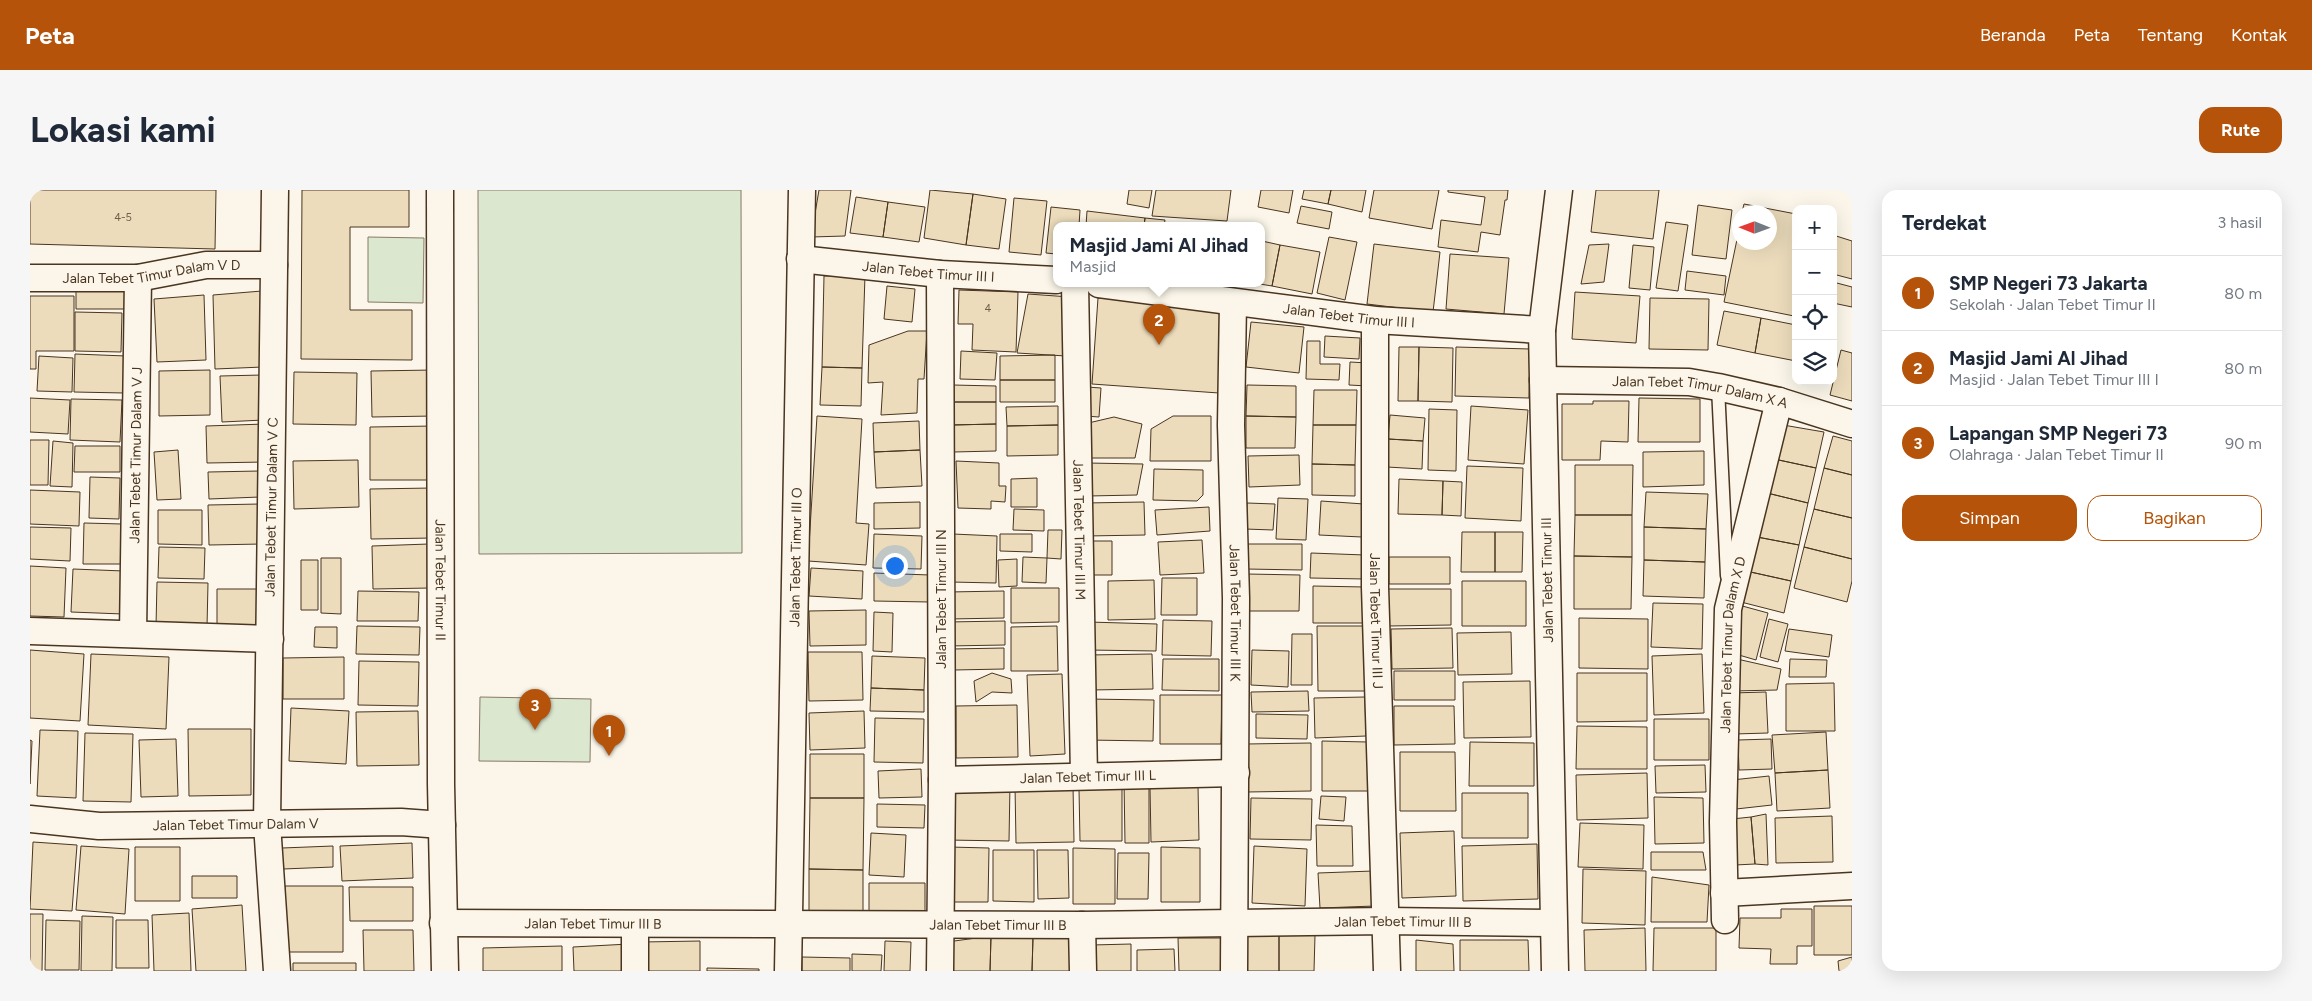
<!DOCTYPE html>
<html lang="id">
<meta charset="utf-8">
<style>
:root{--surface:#fff;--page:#f6f6f7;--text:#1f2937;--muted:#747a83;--line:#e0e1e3;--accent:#b45309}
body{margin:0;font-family:Figtree,sans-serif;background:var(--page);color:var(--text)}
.controls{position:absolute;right:15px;top:15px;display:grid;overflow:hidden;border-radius:10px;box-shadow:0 5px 20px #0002}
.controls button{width:45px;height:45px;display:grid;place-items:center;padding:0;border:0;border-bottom:1px solid var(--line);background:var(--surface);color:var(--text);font:25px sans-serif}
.compass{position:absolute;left:1702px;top:15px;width:45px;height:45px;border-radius:50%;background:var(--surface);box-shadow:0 5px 20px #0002;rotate:271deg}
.you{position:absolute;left:864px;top:375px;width:18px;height:18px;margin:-12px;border:4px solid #fff;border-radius:50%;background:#1a73e8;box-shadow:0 0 0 8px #1a73e833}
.badge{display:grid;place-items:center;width:32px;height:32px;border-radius:50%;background:var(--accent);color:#fff;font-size:16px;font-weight:700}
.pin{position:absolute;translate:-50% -41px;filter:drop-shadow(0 1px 2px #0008)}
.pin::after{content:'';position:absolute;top:26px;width:18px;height:15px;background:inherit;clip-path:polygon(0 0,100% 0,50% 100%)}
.popup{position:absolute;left:1023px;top:32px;width:212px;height:65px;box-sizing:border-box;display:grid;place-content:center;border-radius:10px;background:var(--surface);filter:drop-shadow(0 1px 4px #0005);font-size:16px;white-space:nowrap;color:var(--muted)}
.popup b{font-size:19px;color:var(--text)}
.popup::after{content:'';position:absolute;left:50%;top:100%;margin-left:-10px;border:10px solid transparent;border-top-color:var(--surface)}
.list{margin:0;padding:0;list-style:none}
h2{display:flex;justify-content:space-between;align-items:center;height:65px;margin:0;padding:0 20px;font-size:21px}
h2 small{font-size:16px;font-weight:400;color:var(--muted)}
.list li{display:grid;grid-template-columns:32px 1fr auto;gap:15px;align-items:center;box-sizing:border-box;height:75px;padding:0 20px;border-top:1px solid var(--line)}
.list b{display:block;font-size:19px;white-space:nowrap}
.list p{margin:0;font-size:16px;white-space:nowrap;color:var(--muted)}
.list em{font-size:16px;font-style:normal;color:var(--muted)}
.actions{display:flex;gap:10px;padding:15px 20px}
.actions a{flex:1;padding:11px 0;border:1px solid var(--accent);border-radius:15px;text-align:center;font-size:18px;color:var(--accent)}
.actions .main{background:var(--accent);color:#fff}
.icon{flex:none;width:28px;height:28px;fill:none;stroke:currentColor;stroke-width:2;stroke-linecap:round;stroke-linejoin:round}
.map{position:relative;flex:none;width:1822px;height:781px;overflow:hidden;border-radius:15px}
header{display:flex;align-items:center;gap:30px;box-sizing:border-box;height:70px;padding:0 25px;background:var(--accent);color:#fff}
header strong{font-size:24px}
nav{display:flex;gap:28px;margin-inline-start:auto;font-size:18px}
.intro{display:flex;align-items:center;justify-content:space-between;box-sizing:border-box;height:120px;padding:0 30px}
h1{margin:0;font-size:35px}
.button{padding:12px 22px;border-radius:15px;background:var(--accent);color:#fff;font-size:18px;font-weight:700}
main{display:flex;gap:30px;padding:0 30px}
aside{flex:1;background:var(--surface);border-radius:15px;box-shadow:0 5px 20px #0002}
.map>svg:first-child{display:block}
</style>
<header>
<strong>Peta</strong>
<nav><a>Beranda</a><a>Peta</a><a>Tentang</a><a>Kontak</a></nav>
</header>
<div class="intro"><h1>Lokasi kami</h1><a class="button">Rute</a></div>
<main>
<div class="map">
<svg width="1822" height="781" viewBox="0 0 1822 781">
<rect width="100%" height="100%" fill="#fbf6e9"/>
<path fill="#dce7d0" stroke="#887966" d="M448 0H711L712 363 449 364Z
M338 47 394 48 393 113 338 112Z
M450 507 561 509 560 572 449 571Z"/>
<path fill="#ecdcbc" stroke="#4a3520" d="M0 0H186L185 59 0 54Z
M272 0H379V37H320V120H382V170L271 169Z
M789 0H821L815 46 781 47Z
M900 0 943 4 936 55 894 48Z
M1099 0H1122L1119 18 1097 14Z
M1126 0H1201L1197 31 1122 26Z
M1231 0H1263L1259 23 1228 17Z
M1274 0H1301L1298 14 1272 9Z
M1301 0H1336L1332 22 1298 14Z
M1344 0H1409L1402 39 1339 28Z
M1418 0H1478L1477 10H1475L1470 45 1451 42 1448 62 1408 57 1411 30 1451 35 1455 7 1418 2Z
M1566 0H1629L1623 49 1561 42Z
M943 4 976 9 969 59 936 55Z
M826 7 858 12 853 47 820 43Z
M984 8 1017 11 1011 65 979 62Z
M858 12 895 17 889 52 853 47Z
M1714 14 1766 24 1764 126 1694 112 1710 35V52H1740V22H1712Z
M1668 15 1702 20 1696 69 1662 65Z
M1271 16 1302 22 1299 39 1267 33Z
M1021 17 1050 20 1049 36H1026V64L1016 63Z
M1057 21 1115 28 1114 36H1056Z
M1115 28 1135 30 1134 36H1114Z
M1636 32 1658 35 1648 101 1626 98Z
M1803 45 1822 51V89L1803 84Z
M1299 47 1327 52 1315 110 1287 103Z
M1232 51 1250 55 1242 96 1230 94Z
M1344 54 1410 62 1403 122 1337 114Z
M1579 54 1574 92 1551 94 1559 55Z
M1250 55 1290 62 1282 104 1242 96Z
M1603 55 1624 57 1620 100 1599 98Z
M1420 64 1479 68 1474 124 1416 119Z
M1657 81 1696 86 1694 105 1655 100Z
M835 85 832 178 792 177 794 86Z
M1803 92 1822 97V117L1803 113Z
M857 96 885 99 882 132 854 129Z
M46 97H101V119H46Z
M929 100 988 102 986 162 942 160 943 134H928Z
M232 101 233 177 185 179 183 105Z
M1545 102 1610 106 1606 153 1542 149Z
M998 104 1040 107 1036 166 987 163Z
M174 105 176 170 127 172 124 109Z
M0 106H44V161H6V179H0Z
M1068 108 1195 116 1189 203 1062 194Z
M1620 108 1679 109 1678 160 1619 159Z
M1694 121 1731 128 1725 163 1687 155Z
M45 122 92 123 91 162 45 161Z
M1731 128 1766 135V171L1725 163Z
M1221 132 1274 137 1269 183 1216 177Z
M878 141H897L894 189H888L887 223 851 225 853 192 838 193 839 155Z
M1295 146 1330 148 1329 169 1294 167Z
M1277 151H1290V174H1310L1309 190 1276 189Z
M1369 157H1389L1388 211H1368Z
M1389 157 1423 158 1422 212 1388 211Z
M1426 157 1500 159 1499 208 1425 206Z
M1811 160 1822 163V211L1800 205Z
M931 161 967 163 965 190 930 189Z
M45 164 96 166 95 203 44 202Z
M1025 165V190H970V166Z
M9 166 43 168 42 202 7 201Z
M1320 172 1338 173V196L1319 195Z
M792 177 832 178 831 216 790 215Z
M180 180V225L129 226V181Z
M404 180V226L342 227 341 181Z
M264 182 327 183 326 235 263 234Z
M233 185 234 230 192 232 190 186Z
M970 190H1025V212H970Z
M923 195 966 196V212H923Z
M1217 195 1266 196V227L1216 226Z
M1057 197 1071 198 1069 227 1055 226Z
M1284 200H1327L1326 235H1283Z
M0 208 40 210 38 244 0 242Z
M1609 208 1670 209V252H1608Z
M41 209 92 210 90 252 40 250Z
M1563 211H1599L1598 252 1571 251 1570 270H1532V214H1563Z
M923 212H966V234L922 235Z
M1028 216V235L977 236 976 217Z
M1441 216 1498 220 1494 274 1438 270Z
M1399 219 1427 220 1426 281 1398 280Z
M1360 225 1395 228 1393 251 1358 249Z
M787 226 832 229 826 333 839 334 836 375 778 371Z
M1143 226H1181V271H1120L1121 239Z
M1216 226 1266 227 1265 258H1216Z
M1084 227 1112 234 1105 268H1054V234Z
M889 231 890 260 844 262 843 233Z
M235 234 236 272 177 273 176 236Z
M966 234V261L923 262 922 235Z
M1028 235V265L977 266V236Z
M1283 235H1326L1325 275 1282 274Z
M1753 235 1794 242 1786 278 1744 269Z
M404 236V290H340V237Z
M1803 246 1822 251V285L1794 278Z
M1358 249 1393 251 1392 279 1357 277Z
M0 250H19L18 295H0Z
M23 251 43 253 42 297 20 296Z
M45 256H90V282H44Z
M148 260 151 309 127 310 124 262Z
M890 260 892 296 846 298 844 262Z
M1674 261V295L1613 297V262Z
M1269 265 1270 295 1219 297 1218 266Z
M1744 269 1786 278 1778 313 1737 303Z
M328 270 329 317 264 319 263 271Z
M926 271 969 273V296H976L975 312 961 311V319L928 318Z
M1057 273 1113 274 1107 305 1058 306Z
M1282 274 1325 275V306L1282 305Z
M1545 275H1603L1602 325H1545Z
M1437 276 1493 278 1491 331 1435 328Z
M1794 278 1822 285V328L1784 319Z
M1124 279 1173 280V305L1167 311 1123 310Z
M230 281V307L179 309 178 282Z
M60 287 90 288 89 329 59 328Z
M1007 288V317H981V289Z
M1369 289 1413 291 1412 325 1368 324Z
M1413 291 1432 292 1431 326 1412 325Z
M402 298 403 348 341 349 340 299Z
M0 300 50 302 49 336 0 334Z
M1616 302 1678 304 1676 339 1614 337Z
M1737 303 1778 313 1769 355 1727 347Z
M1248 308 1278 309 1276 350 1246 349Z
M1291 311 1334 314 1332 347 1289 345Z
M890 312V338L844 339V313Z
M1114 312 1115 345 1056 346 1055 313Z
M1217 313 1245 314 1243 340 1215 339Z
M231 314 232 354 179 355 178 315Z
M1179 317 1180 341 1127 345 1125 320Z
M984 319 1014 320V341L983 340Z
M1784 319 1822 328V369L1774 357Z
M128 320H172V355L128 354Z
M1545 325H1602V367L1544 366Z
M54 333 92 334 91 374H53Z
M0 337 41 338 40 371 0 369Z
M1614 337 1676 339 1675 372 1614 370Z
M1018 340H1032L1031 369 1017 368Z
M1432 342H1465V382H1431Z
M1465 342H1493L1492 382H1465Z
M844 344 892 346 891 379 843 378Z
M923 344 967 346 966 393 921 392Z
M970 344H1002V362L970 361Z
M1727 347 1769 355 1761 391 1716 381Z
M1172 350 1174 383 1130 385 1128 352Z
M1059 351H1082V385H1059Z
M399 354 400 398 343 399 342 356Z
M1216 354H1272V380L1216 379Z
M129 357 175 358 174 389 128 388Z
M1774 357 1822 369V391L1817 412 1764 398Z
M1281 363 1335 365V389L1280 388Z
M1544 366 1602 367 1601 419H1544Z
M993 367 1017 368 1016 393 992 392Z
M1359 367H1420V394H1359Z
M291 368H311V424L291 423Z
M987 369V396L969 397 968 370Z
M271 370H288V420H271Z
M1614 370 1675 372 1674 408 1613 406Z
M0 376 36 378 34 427 0 426Z
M781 378 833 381 832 409 779 406Z
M43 379 94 381 93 424 41 422Z
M1716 381 1761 391 1754 423 1707 411Z
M844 383 900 385V412L844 411Z
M1217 384 1270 385 1269 421H1214Z
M1132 388H1167V425H1131Z
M1124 390 1125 429 1078 430V391Z
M1432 391H1496V436H1432Z
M127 392 178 393 177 437 126 436Z
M1283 396 1335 397V433H1283Z
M981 398H1029V432L981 433Z
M187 399H232V437H187Z
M1357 399H1421V435L1358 436Z
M328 401 389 402 388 431H327Z
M974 401V428L919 429 918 402Z
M1623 413 1673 414 1672 459 1621 457Z
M1705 414 1738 423 1726 470 1702 463Z
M836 420V455L780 456 779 421Z
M844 422 863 423 862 462 843 461Z
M1549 428 1618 429V479L1549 478Z
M1739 429 1758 434 1748 472 1730 467Z
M1133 430 1182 431 1181 466 1132 465Z
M975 431V455L917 456V432Z
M1058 432 1127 434 1126 461 1058 460Z
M327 436 390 437 389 465 326 464Z
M1027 436 1028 481H981V437Z
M1287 436H1335V501H1288Z
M285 437H307V458L284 457Z
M1422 438 1423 478 1362 479 1361 439Z
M1759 439 1802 445 1799 467 1755 461Z
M1481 442 1482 484 1428 485 1427 443Z
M1262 444H1282V495H1261Z
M974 458V479L924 480 922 459Z
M0 460 54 464 50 531 0 528Z
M1222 460 1259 461 1258 497 1221 495Z
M778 462H832L833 510 779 511Z
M61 464 139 467 136 539 58 535Z
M1122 464 1123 499 1059 500 1058 465Z
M1672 464 1674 523 1624 525 1622 466Z
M842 466 895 468 894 500 841 498Z
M314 467V509H253V468Z
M1133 469H1189V501L1132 500Z
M1707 469 1751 479 1747 500 1703 501Z
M1760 469 1797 470 1796 487H1759Z
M329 471 389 472 388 516 328 515Z
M1364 481H1425V510H1364Z
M962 483 981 489 982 503 962 502 946 512 944 491Z
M1547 483H1617V531L1547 532Z
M1032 484 1035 564 1000 566 997 485Z
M1500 491 1501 547 1434 548 1433 492Z
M1804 493 1805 541H1756V494Z
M841 498 894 500V522L840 521Z
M1278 501 1279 521 1222 522 1221 502Z
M1736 502 1738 543 1704 544 1702 503Z
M1130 505H1192L1191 554H1130Z
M1335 507 1336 546 1285 548 1284 508Z
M1057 509 1124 510 1123 551 1057 550Z
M987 515 988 567 926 568V516Z
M1364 516H1424L1425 554 1364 555Z
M261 518 319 521 316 574 259 571Z
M388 521 389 575 327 576 326 522Z
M834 521 835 558 780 560 779 523Z
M1226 524 1278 525 1277 549 1226 548Z
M845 528 894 529 893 573 844 572Z
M1624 529H1679V570H1624Z
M1547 536 1617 537V579H1546Z
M158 539H221V605L159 606Z
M10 540 48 541 46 608 7 606Z
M1796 542 1798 580 1745 583 1742 545Z
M55 543 103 544 101 612 53 611Z
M146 549 148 606 111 607 109 550Z
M1741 549 1742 579 1709 580 1708 550Z
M0 550 2 551 0 594Z
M1292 551 1338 552V601H1292Z
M1440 552 1504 553V596H1439Z
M1281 553V601L1216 602V554Z
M1370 562H1425L1426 621H1370Z
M780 564H834V608H780Z
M1675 575 1676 602 1626 603 1625 576Z
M891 579 892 607 849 608 848 581Z
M1798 580 1800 618 1747 621 1745 583Z
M1617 583 1618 628 1547 630 1546 585Z
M1739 586 1742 615 1706 619 1702 590Z
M1094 591H1119V653H1095Z
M918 593 980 594 979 651 917 650Z
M1043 595 1044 652 986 653 985 596Z
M1168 595 1169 650 1121 652 1120 597Z
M1092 598V651H1050L1049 599Z
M1432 603H1498V648H1432Z
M1291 606 1316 607 1314 631 1289 629Z
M1624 607 1673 608 1674 653 1625 654Z
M780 608H834L833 680 779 679Z
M1221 608 1282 609 1281 650 1220 649Z
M847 614 895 615 894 638 847 637Z
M1736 624 1738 675 1725 674 1721 627Z
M1802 626 1803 672 1746 673 1745 628Z
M1721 627 1725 674 1705 675 1702 629Z
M1550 633 1614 635 1613 679 1548 677Z
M1286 635 1322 636 1323 676H1287Z
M1424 641 1426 706 1372 708 1370 643Z
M841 643 876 645 874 687 839 685Z
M3 652 47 655 42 721 0 719Z
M382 653 383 688 312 691 310 656Z
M1507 654 1508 709 1433 711 1432 656Z
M51 656 99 659 95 724 46 720Z
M303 656V677L253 679 252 658Z
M1224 656 1277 659 1275 716 1222 713Z
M105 657H150V711H105Z
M919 657 959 658 958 712H918Z
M1131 657 1170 658V712H1131Z
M1043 658 1085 659V714H1043Z
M963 660H1004V712L963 711Z
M1007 660H1038L1039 708 1008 709Z
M1621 662H1673L1676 680H1621Z
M1088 663H1119L1118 709H1087Z
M779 679 833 680V731H779Z
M1553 679 1616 681 1615 735 1552 733Z
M1343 681 1345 716 1290 718 1288 683Z
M162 686H207V708H162Z
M1622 687 1679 695 1677 732H1621Z
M839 693H895V727H839Z
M255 696H313V762H255Z
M319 697H383V731H320Z
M212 715 216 781H166L162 719Z
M1784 716H1822V765H1784Z
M1751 719H1782V756H1767V774H1740L1741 759 1709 758 1710 728H1751Z
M159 723 161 781H124L122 725Z
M0 724H13L12 781H0Z
M52 726 83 727 82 781H51Z
M16 730 50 731 49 780H15Z
M86 730H118L119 778H86Z
M1615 738 1616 781H1555L1554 740Z
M1624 738H1686V781H1623Z
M333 740H383L384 781H334Z
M1216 745H1249V781H1216Z
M1249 745H1285L1284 781H1249Z
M961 746 1003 747 1002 781H960Z
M961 746 960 781H917V752Z
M1003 747H1046V781H1002Z
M1148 748H1192V781H1149Z
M1386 750 1423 754 1424 781H1386Z
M1430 750H1498L1499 781H1430Z
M670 751V781H613L612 752Z
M855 751 881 752 880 781H854Z
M599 754 600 781H544L543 757Z
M1101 754V781H1062V755Z
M532 756V781H453V758Z
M1144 759 1145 781H1107V760Z
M822 764 852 765 851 781H822Z
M772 767 820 768V781H772Z
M1822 767V781H1809L1808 771Z
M263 773H326V781H263Z
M677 778 729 779V781H677Z"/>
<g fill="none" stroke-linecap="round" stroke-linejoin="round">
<g stroke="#4a3520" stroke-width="15">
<path id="lane" d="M1688 197 1697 386"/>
</g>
<g stroke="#4a3520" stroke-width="29">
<g id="street">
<path d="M245 0 237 634 247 781"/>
<path id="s1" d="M410 0 411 594 415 781"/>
<path id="s2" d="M770 69 910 84 1026 90"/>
<path id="s3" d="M0 88H108L176 75H244"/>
<path id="s4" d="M1045 94 1054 586"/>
<path id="s5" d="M1069 94 1345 130 1512 140"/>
<path id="s6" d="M1203 112 1201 235 1206 408 1204 781"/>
<path id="s7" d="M1345 130V397L1357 781"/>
<path id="s8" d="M1513 190 1659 192 1688 197 1749 211 1822 234"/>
<path d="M0 441 240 449"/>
<path id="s9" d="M103 444 108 88"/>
<path id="s10" d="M912 590 1206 583"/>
<path id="s11" d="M0 629 69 636 371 632 412 635"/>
<path d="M1694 703 1822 696"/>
<path id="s12" d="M1695 730 1693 632 1698 419 1749 211"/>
<path id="s13" d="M413 733 1052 735 1356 731 1523 733"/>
<path d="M605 735V781"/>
<path d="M1052 735 1053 781"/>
<path id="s14" d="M758 781 772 0"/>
<path d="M910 781 912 590 910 84"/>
<path d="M1525 781 1512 140 1529 0"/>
</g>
</g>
<use href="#lane" stroke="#fbf6e9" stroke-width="12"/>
<use href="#street" stroke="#fbf6e9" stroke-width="26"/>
</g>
<g text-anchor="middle" stroke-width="4" stroke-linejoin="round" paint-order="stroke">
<g font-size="11" fill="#725f47">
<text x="93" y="31">4-5</text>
<text x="958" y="122">4</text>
</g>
<g font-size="14" fill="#4a3520" stroke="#fbf6e9">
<text dy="5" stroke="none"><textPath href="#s3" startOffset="122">Jalan Tebet Timur Dalam V D</textPath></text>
<text dy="5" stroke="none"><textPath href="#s2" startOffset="129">Jalan Tebet Timur III I</textPath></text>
<text dy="5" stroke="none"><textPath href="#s5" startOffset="252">Jalan Tebet Timur III I</textPath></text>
<text dy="5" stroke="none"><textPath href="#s8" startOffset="158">Jalan Tebet Timur Dalam X A</textPath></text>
<text dy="5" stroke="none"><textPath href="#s9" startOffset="179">Jalan Tebet Timur Dalam V J</textPath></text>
<text transform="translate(241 317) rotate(-89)" y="5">Jalan Tebet Timur Dalam V C</text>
<text dy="5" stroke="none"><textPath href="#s4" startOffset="246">Jalan Tebet Timur III M</textPath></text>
<text dy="5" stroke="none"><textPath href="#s14" startOffset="414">Jalan Tebet Timur III O</textPath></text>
<text transform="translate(1517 390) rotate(-91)" y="5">Jalan Tebet Timur III</text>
<text dy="5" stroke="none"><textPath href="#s1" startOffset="390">Jalan Tebet Timur II</textPath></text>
<text transform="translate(911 409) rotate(-90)" y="5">Jalan Tebet Timur III N</text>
<text dy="5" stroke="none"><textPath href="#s6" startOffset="311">Jalan Tebet Timur III K</textPath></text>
<text dy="5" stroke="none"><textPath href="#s7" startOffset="301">Jalan Tebet Timur III J</textPath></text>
<text dy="5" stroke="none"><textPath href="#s12" startOffset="276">Jalan Tebet Timur Dalam X D</textPath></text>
<text dy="5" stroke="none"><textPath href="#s10" startOffset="146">Jalan Tebet Timur III L</textPath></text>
<text dy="5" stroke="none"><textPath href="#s11" startOffset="206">Jalan Tebet Timur Dalam V</textPath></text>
<text dy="5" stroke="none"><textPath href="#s13" startOffset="960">Jalan Tebet Timur III B</textPath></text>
<text dy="5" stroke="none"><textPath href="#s13" startOffset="150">Jalan Tebet Timur III B</textPath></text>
<text dy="5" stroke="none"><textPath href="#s13" startOffset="555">Jalan Tebet Timur III B</textPath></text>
</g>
</g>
</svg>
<div class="controls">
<button>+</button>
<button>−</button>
<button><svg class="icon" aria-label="locate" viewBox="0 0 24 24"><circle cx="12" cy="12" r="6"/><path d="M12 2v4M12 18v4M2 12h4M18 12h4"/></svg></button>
<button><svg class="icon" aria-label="layers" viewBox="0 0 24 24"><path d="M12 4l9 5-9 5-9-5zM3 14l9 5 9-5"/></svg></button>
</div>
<svg class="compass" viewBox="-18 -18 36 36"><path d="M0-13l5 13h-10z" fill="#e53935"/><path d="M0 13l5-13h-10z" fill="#747a83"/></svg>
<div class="you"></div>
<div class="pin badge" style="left:579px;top:566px">1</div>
<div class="pin badge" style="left:1129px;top:155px">2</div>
<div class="popup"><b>Masjid Jami Al Jihad</b>Masjid</div>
<div class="pin badge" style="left:505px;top:540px">3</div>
</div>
<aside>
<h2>Terdekat<small>3 hasil</small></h2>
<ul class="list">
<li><span class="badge">1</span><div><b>SMP Negeri 73 Jakarta</b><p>Sekolah · Jalan Tebet Timur II</p></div><em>80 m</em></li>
<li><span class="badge">2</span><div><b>Masjid Jami Al Jihad</b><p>Masjid · Jalan Tebet Timur III I</p></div><em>80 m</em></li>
<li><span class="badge">3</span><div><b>Lapangan SMP Negeri 73</b><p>Olahraga · Jalan Tebet Timur II</p></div><em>90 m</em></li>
</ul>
<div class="actions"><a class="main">Simpan</a><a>Bagikan</a></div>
</aside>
</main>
